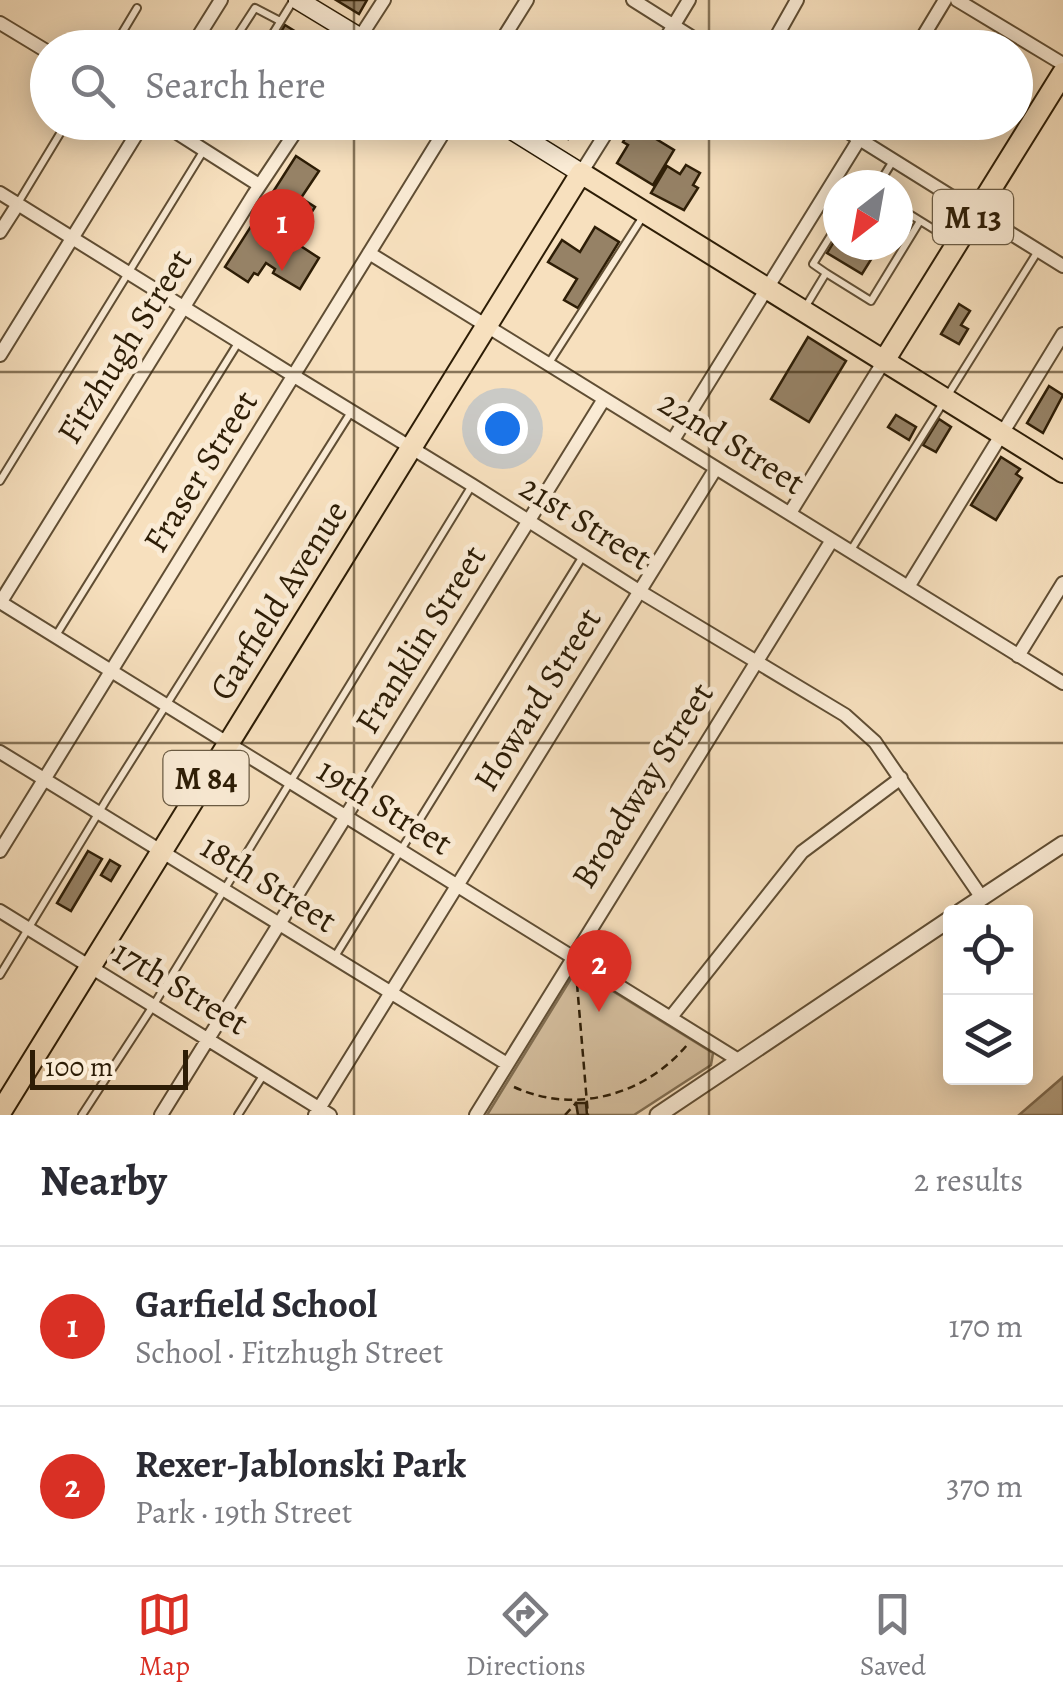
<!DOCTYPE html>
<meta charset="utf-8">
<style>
:root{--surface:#fff;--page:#f7f7f7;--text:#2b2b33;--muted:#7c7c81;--line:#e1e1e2;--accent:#d93025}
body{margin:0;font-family:Alegreya,serif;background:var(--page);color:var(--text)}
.controls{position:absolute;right:30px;bottom:30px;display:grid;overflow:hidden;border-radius:10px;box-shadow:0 5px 25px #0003}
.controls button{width:90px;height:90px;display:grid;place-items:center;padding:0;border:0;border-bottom:2px solid var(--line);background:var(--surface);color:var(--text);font:50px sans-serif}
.compass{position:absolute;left:823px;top:170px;width:90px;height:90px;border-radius:50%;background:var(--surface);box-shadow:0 5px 25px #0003;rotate:211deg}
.scale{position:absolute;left:30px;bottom:25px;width:158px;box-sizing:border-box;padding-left:10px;border:5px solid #2d1d06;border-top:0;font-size:28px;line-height:35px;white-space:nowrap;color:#2d1d06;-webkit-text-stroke:8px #faebd5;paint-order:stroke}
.you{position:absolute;left:502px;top:428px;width:35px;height:35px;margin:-25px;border:8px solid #fff;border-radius:50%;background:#1a73e8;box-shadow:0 0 0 15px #1a73e833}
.badge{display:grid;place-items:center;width:65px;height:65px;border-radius:50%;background:var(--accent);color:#fff;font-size:32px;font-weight:700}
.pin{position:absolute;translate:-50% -82px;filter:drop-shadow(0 2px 5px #0008)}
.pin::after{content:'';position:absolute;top:52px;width:35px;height:30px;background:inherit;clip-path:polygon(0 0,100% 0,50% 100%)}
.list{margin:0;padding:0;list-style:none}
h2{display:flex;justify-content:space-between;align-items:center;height:130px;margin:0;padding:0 40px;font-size:42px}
h2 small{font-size:32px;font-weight:400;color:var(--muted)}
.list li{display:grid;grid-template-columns:65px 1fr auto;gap:30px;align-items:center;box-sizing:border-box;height:160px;padding:0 40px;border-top:2px solid var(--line)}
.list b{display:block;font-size:38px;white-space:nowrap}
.list p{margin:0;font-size:32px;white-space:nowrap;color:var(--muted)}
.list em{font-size:32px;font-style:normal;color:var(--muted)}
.icon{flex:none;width:55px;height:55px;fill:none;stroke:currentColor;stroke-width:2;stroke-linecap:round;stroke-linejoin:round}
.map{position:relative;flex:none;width:1063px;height:1115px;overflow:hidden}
.search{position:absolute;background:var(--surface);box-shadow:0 5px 25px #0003;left:30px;right:30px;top:30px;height:110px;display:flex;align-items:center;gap:25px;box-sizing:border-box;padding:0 35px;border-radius:55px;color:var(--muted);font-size:38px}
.sheet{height:450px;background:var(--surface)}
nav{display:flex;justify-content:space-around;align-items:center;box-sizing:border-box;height:140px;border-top:2px solid var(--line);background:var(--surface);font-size:28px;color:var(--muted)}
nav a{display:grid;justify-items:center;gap:5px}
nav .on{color:var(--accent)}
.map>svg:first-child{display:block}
</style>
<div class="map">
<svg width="1063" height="1115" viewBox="0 0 1063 1115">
<rect width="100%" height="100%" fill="#f7e0be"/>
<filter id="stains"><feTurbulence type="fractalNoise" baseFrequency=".002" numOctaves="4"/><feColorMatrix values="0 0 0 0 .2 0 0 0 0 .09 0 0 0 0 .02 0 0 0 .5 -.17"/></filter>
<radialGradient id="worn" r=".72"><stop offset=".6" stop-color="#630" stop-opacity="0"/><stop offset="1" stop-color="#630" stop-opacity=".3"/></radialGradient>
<path fill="#d5bf9f" stroke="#816e52" stroke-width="2.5" d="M575 972H582L713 1053 711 1065 634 1115H487Z"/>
<path fill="#b29e7f" stroke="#7d6a4f" stroke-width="2.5" d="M1063 1077V1115H1019Z"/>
<path fill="#968266" stroke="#2d1d06" stroke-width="2.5" d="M336 0H367L359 14Z
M285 25 322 48H271Z
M541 122H572L576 125 568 139Z
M638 128 674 150 653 185 617 163 628 145 623 142 627 135 632 138Z
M296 156 319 171 301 198 315 207 298 234 291 230 287 237 319 258 300 289 273 273 275 269 266 263 258 275 254 273 248 282 225 267Z
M686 165 700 173 693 185 698 188 684 210 651 193 667 166 680 174Z
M595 227 619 242 578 308 564 300 577 279 548 262 562 240 580 252Z
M838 235V245H880L862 274 827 253Z
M959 304 970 311 961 325 968 329 959 344 941 334Z
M808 337 846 361 809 422 771 399Z
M1049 386 1063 395 1043 433 1027 423Z
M896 415 916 427 909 440 888 427Z
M939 419 951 427 936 452 923 445Z
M1001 457 1020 469 1016 474 1022 478 996 520 971 505Z
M88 851 102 859 71 911 57 903Z
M110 860 120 866 111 881 101 875Z
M576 1103H586L587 1115H578Z"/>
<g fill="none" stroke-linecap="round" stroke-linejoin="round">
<g stroke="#604e34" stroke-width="10">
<path id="service" d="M113 48 137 8
M229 48 255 8 280 21
M264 48 293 1
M878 185 893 161
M18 203 67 122
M898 207 956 243
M826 273 813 264 838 224
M806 306 826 273 871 301 920 221
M549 363 642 218
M0 481 204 150
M851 550 1038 251
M55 637 238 343
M334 958 583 556
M0 975 107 799 351 412
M82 1115 153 1006 471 487
M238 1115 264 1074"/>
</g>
<g stroke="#604e34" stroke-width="16">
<path id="minor" d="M633 0 709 48
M957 0 1063 64
M0 23 48 52
M191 48 221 0
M353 48 384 0
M497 48 527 0
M660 48 689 0
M770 48 797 0
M916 48 945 0
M160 122 259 185
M832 122 1063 266
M581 173 613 122
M0 193 294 376 472 485 639 591 845 715 875 742 982 898
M0 232 18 204
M369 253 1063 683
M0 355 144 122
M673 440 870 122
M790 513 884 361
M908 587 1063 334
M0 602 740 1061
M0 603 254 194 302 122
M1018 656 1063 583
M0 752 507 1064
M0 851 450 122
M0 911 330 1115
M671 1017 802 852 901 778
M161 1115 604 399
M315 1115 716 468
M476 1115 832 540"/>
</g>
<g stroke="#604e34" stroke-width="19">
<path id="tertiary" d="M960 912 1063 844
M658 1115 950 919"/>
</g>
<g stroke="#2d1d06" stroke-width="21">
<path id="secondary" d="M298 0 377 48
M499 122 581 173"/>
</g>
<g stroke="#2d1d06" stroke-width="24">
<path id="primary" d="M884 361 1063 73
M0 1113 581 173 1063 472"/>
</g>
<path stroke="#2d1d06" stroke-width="2.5" stroke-dasharray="8 5" stroke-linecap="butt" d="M577 984 588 1115
M514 1087C575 1115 645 1095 687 1045
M565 1115 577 1102"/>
<use href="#service" stroke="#faebd5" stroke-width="6"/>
<use href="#minor" stroke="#faebd5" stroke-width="12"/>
<use href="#tertiary" stroke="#faebd5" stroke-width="15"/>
<use href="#secondary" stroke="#faebd5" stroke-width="18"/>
<use href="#primary" stroke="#f7e0be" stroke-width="20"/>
</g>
<path fill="none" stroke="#2d1d06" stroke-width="2.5" stroke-opacity="0.55" d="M354 0V48M709 0V48M354 122V1115M709 122V1115M0 372H1063M0 743H1063"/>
<g text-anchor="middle" stroke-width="10" stroke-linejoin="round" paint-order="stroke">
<g fill="#faebd5" stroke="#6a5b44" stroke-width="2.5">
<rect x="933" y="190" width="80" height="54" rx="8"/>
<rect x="163.5" y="751" width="85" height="54" rx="8"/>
</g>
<g font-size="32" font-weight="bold" fill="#2d1d06">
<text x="973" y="228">M 13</text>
<text x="206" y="789">M 84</text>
</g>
<g font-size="35" fill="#2d1d06" stroke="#faebd5">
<text transform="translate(124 346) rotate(-58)" y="12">Fitzhugh Street</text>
<text transform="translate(732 442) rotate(32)" y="12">22nd Street</text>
<text transform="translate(200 471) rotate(-58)" y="12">Fraser Street</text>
<text transform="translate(586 522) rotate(32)" y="12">21st Street</text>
<text transform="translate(278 600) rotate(-58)" y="12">Garfield Avenue</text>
<text transform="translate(420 639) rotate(-58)" y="12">Franklin Street</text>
<text transform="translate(537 699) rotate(-58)" y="12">Howard Street</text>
<text transform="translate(642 785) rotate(-58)" y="12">Broadway Street</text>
<text transform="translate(385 806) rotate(32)" y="12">19th Street</text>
<text transform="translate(269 883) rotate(32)" y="12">18th Street</text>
<text transform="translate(181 987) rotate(31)" y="12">17th Street</text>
</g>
</g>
<rect width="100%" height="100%" filter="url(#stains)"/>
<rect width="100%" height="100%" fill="url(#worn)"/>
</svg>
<div class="controls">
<button><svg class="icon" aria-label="locate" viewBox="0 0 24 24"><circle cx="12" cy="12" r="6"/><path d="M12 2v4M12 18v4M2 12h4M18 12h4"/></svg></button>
<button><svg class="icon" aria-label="layers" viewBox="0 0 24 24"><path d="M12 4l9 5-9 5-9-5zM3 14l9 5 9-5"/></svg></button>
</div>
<svg class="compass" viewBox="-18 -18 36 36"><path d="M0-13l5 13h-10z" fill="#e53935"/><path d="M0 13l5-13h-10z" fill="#7c7c81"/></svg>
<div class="scale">100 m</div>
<div class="you"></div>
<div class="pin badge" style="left:282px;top:271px">1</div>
<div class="pin badge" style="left:599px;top:1012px">2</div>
<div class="search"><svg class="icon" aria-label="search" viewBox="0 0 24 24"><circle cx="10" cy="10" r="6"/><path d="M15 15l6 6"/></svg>Search here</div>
</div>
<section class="sheet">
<h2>Nearby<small>2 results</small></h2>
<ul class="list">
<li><span class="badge">1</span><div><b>Garfield School</b><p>School · Fitzhugh Street</p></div><em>170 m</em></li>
<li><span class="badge">2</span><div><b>Rexer-Jablonski Park</b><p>Park · 19th Street</p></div><em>370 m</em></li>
</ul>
</section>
<nav>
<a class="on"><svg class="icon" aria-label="map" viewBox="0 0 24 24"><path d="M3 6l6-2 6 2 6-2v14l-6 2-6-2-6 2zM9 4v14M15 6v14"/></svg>Map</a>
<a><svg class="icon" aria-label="directions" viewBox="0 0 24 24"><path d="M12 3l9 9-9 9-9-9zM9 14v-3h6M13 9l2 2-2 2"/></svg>Directions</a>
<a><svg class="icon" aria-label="saved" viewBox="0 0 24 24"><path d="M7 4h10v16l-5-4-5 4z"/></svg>Saved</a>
</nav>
